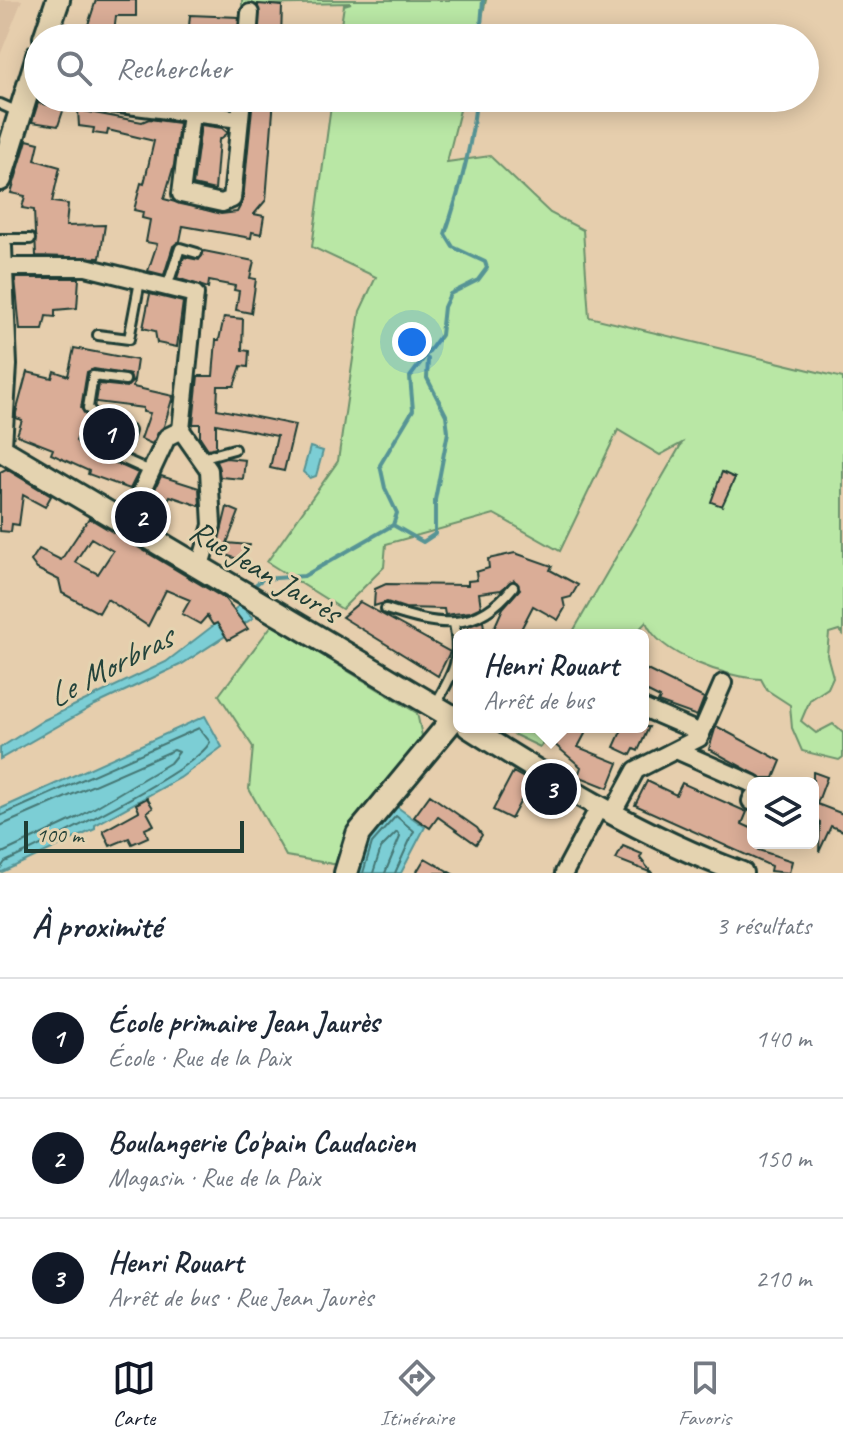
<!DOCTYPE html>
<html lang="fr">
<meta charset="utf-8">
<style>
:root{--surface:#fff;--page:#f2f2f3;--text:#1f2937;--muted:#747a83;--line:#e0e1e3;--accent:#111827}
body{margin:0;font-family:Caveat,sans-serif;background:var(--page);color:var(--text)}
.controls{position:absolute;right:24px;bottom:24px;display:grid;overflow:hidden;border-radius:12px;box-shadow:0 4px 20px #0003}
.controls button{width:72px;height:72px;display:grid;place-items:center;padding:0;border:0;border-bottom:2px solid var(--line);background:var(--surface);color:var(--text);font:40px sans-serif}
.scale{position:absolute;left:24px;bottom:20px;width:220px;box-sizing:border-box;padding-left:8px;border:4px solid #1f3d34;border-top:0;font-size:22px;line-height:28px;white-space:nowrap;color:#1f3d34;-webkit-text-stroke:6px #e4d3b0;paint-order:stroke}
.you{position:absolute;left:412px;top:342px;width:28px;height:28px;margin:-20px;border:6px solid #fff;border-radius:50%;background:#1a73e8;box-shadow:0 0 0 12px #1a73e833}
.badge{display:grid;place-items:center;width:52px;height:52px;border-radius:50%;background:var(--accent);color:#fff;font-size:26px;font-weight:700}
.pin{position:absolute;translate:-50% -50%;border:4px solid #fff;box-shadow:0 2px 8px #0006}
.popup{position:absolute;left:453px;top:629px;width:196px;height:104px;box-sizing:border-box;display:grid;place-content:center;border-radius:12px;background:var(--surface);filter:drop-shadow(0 2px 6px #0005);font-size:26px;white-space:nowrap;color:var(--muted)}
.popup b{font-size:30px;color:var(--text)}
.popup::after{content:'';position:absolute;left:50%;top:100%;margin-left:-16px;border:16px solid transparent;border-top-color:var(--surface)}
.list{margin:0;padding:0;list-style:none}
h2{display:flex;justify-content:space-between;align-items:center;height:104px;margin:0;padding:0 32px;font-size:34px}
h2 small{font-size:26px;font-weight:400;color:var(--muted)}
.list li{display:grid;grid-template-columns:52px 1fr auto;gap:24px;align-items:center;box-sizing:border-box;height:120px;padding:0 32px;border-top:2px solid var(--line)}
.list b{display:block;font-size:30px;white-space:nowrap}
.list p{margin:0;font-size:26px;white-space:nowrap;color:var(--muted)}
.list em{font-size:26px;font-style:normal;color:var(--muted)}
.icon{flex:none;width:44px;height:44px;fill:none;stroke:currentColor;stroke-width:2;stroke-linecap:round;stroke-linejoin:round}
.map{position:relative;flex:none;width:843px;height:873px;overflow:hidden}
.search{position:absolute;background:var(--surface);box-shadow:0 4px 20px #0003;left:24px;right:24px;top:24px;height:88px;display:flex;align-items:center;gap:20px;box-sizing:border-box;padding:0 28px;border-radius:44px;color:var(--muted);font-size:30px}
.sheet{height:464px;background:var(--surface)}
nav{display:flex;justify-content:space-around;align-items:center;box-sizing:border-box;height:112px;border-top:2px solid var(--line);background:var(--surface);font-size:22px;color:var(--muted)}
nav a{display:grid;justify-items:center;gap:4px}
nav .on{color:var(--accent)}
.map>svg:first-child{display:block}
</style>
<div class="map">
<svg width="843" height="873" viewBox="0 0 843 873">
<rect width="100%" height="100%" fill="#e6cead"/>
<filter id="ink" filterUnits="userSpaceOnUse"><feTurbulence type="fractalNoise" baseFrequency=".0125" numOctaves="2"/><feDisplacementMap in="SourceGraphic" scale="16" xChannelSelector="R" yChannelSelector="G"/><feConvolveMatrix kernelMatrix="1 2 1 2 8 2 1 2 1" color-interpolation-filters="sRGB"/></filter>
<g filter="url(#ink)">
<path fill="#dabfa1" d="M0 0H22L0 55Z"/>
<path fill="#b9e7a5" stroke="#6c926c" stroke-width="2" d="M242 0H486L477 38H339L344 5 351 3 242 5Z
M332 98H463L447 162 490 156 550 213 583 230 589 317 843 378V634L839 630 829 633 827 655 833 677 828 688 810 700 801 721 816 733 833 724 843 733V757L839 760 802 751 792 728 790 705 767 690 761 679C728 678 659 655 646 622L634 635H571L682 443 660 455 618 430 560 551 494 514 386 544 384 567 342 609 267 562 338 461 360 311 376 277 312 247Z
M272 625 417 713 422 736 346 835 339 865 286 856 249 789 253 747 219 695Z
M517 727H557L540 747 513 734Z"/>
<path fill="#7cced5" stroke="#579495" stroke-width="2" d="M310 447 323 451 316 476 310 478 303 472Z
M240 605 253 618 182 664 95 705 0 759V748L44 720 166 662Z
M205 716 222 747 180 778 95 825V829L0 873V809Z
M393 804 425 827 401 873H354L364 839Z"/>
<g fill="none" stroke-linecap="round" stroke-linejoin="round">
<path stroke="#447774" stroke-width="2" d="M0 816 199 728 210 742C198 769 40 846 5 862L0 869
M0 826 174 750 179 752 170 763 79 817 0 854
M363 873 372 843 396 816 414 831 395 873
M373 873 381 848 397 832 400 837 385 873"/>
<path stroke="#579495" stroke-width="4" d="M480 38 483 0
M393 525 423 542 435 534V500L448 432 446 415 427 378 428 359
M251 588 263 579 304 576 393 525 397 513 385 488 380 465 413 410 410 377 441 335 444 307 450 294 478 280 487 268 485 262 453 247 445 234C460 190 473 144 476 98"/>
</g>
<path fill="#daad97" stroke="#1f3d34" stroke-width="2" fill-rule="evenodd" d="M96 0H136V16H116L114 32 87 28Z
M258 4 282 6 281 38 259 37Z
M190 15 239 17 237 38H188Z
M253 98H274L266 200 254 214 264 216 261 234 252 232 251 238 183 226 180 241 173 246 164 275 148 271 157 244 146 242 150 220 142 218 143 212 134 210 141 183 144 184 154 141 108 130 107 135 93 133 94 128 79 126 78 110 142 122 149 119 179 123 174 165 164 199 221 214 237 212 243 201Z
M38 103 64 108 58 126 32 122Z
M201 125 222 128 228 133 219 140 215 190 193 185Z
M27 140 39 143 35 160 60 167 52 202 68 204 66 226 105 225 100 258 36 256 34 210 22 208 25 196 11 193Z
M204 251 254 261 250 278 256 279 251 313 236 310 239 291 234 290 235 286 209 281 208 288 177 278 184 257 199 260Z
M15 278H79L77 308 55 310V317L46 316 43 330H20Z
M150 294 183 302 177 347 157 343 155 331 143 328Z
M224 317 243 319 242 350 249 351 248 367 241 366 234 386H218L217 409 295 425 284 471 270 468 277 436 216 424V447L208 449 200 437V424H193L198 376H213L216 340H219Z
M74 348 137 360 133 387 173 396 164 426 152 444 141 439 150 413 143 412V408L96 402 99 384 127 387 132 382 130 375 94 369 87 372 81 408 87 417 76 441 87 450 138 473 130 489 88 474 89 471 51 454 53 449 17 435 22 420 16 418V413L27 372 52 378 54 371 68 376Z
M226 458 245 460 243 479 220 477 216 461Z
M6 469 51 496 45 507 23 495 19 525 12 524 11 532 0 531V472Z
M722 472 735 478 722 506 711 502Z
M161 476 199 488 200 506 170 496 155 524 142 517Z
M227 507 239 512 227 543 250 545 241 560 216 552Z
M89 518 225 599 248 629 228 640 217 623 213 625 207 616 200 624 182 614 190 600 166 590 148 626 107 599 99 613 62 593 59 580 37 569 31 561 39 549 61 560ZM91 538 113 551 98 574 75 562Z
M515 553 552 566 550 570 578 585 571 597 563 599 565 608 558 620 533 606 518 635H491L503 608 520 589 514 580 501 590 479 593 481 607 470 612 445 615 444 609 405 608 387 602 374 606 375 589 386 584 468 585V581L477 580 476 572 489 568 488 559Z
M360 602 450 652 438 676 342 617Z
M483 621 485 635H464L469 626Z
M643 668 704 698 697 716 658 702 660 698 648 692 643 697Z
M716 726 781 761 774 778H762L709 749Z
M567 727H580L586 732 578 747 618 763 608 788 578 776 581 767 546 737 557 739Z
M623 727H649L638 751 634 749 631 755 614 747Z
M513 772 531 782 511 819 493 810Z
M813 772 827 777 817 804 843 814V831L831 826 819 852 820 822 813 819Z
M647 781 676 795 682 783 747 812 742 824 753 829V843H761L758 850 792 861 789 873 770 871 771 866 635 805Z
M430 795 477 828 482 835 476 844 438 817 430 828 414 817Z
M147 798 153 808 147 812 154 825 145 829 148 837 132 844 129 838 110 846 103 831 139 811 136 804Z
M623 846 642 854 640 858 652 873 616 859Z
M425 858 451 873H416Z"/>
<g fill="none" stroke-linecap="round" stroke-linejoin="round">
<g stroke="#1f3d34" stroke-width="14">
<path id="service" d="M0 104 18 112
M0 239H30
M167 287 180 248 197 253
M98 335 129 339 140 281
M97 418 88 408 93 376 125 380
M121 458 130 431 104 417 97 418 86 439 90 444 150 471
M201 458 234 449
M386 609C438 626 476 634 513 587
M435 705C453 673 462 662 454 624"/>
</g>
<g stroke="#1f3d34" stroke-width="22">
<path id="minor" d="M248 38 250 13
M71 98 240 119 232 199 222 203 181 194 191 114
M240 119 242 98
M2 267H86L195 294 181 430 209 470 212 525 199 569
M126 525 167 437 181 430
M643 708 701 733
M676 750 753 784
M751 801 753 797
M612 814 636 770 699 738 723 683
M564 873 599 807"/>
</g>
<g stroke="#1f3d34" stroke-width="26">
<path id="tertiary" d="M468 727C556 783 644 837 742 873"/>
</g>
<g stroke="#1f3d34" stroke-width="28">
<path id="secondary" d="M45 38 58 0
M0 179 38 56
M0 247 5 365 0 445
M0 449 454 718 358 834 346 873"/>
</g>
<use href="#service" stroke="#e4d3b0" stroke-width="8"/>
<use href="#minor" stroke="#e4d3b0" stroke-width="16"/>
<use href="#tertiary" stroke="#e4d3b0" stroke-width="20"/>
<use href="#secondary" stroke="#e4d3b0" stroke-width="22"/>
</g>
</g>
<g text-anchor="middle" stroke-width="6" stroke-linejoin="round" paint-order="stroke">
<g font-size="32" fill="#1f3d34" stroke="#e4d3b0">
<text transform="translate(266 571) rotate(31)" y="11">Rue Jean Jaurès</text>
</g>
<g font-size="34" font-style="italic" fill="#24443c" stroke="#e4d3b0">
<text transform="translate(109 666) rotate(-28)" y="12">Le Morbras</text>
</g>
</g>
</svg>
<div class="controls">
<button><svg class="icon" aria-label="layers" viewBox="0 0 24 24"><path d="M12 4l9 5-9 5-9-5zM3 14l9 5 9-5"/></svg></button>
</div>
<div class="scale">100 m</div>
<div class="you"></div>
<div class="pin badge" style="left:109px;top:434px">1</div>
<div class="pin badge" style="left:141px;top:517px">2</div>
<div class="pin badge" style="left:551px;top:789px">3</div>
<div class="popup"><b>Henri Rouart</b>Arrêt de bus</div>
<div class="search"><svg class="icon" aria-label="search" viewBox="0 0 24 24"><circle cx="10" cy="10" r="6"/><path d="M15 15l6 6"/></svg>Rechercher</div>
</div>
<section class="sheet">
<h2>À proximité<small>3 résultats</small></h2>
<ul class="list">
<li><span class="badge">1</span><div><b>École primaire Jean Jaurès</b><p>École · Rue de la Paix</p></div><em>140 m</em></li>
<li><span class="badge">2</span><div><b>Boulangerie Co'pain Caudacien</b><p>Magasin · Rue de la Paix</p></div><em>150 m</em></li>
<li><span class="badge">3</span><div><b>Henri Rouart</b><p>Arrêt de bus · Rue Jean Jaurès</p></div><em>210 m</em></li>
</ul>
</section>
<nav>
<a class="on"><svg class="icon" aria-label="map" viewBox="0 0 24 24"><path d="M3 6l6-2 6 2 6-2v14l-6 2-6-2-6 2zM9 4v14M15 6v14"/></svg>Carte</a>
<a><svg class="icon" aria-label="directions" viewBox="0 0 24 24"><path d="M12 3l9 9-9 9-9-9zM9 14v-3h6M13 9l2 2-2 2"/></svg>Itinéraire</a>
<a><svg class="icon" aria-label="saved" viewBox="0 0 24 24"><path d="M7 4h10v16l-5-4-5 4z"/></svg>Favoris</a>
</nav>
